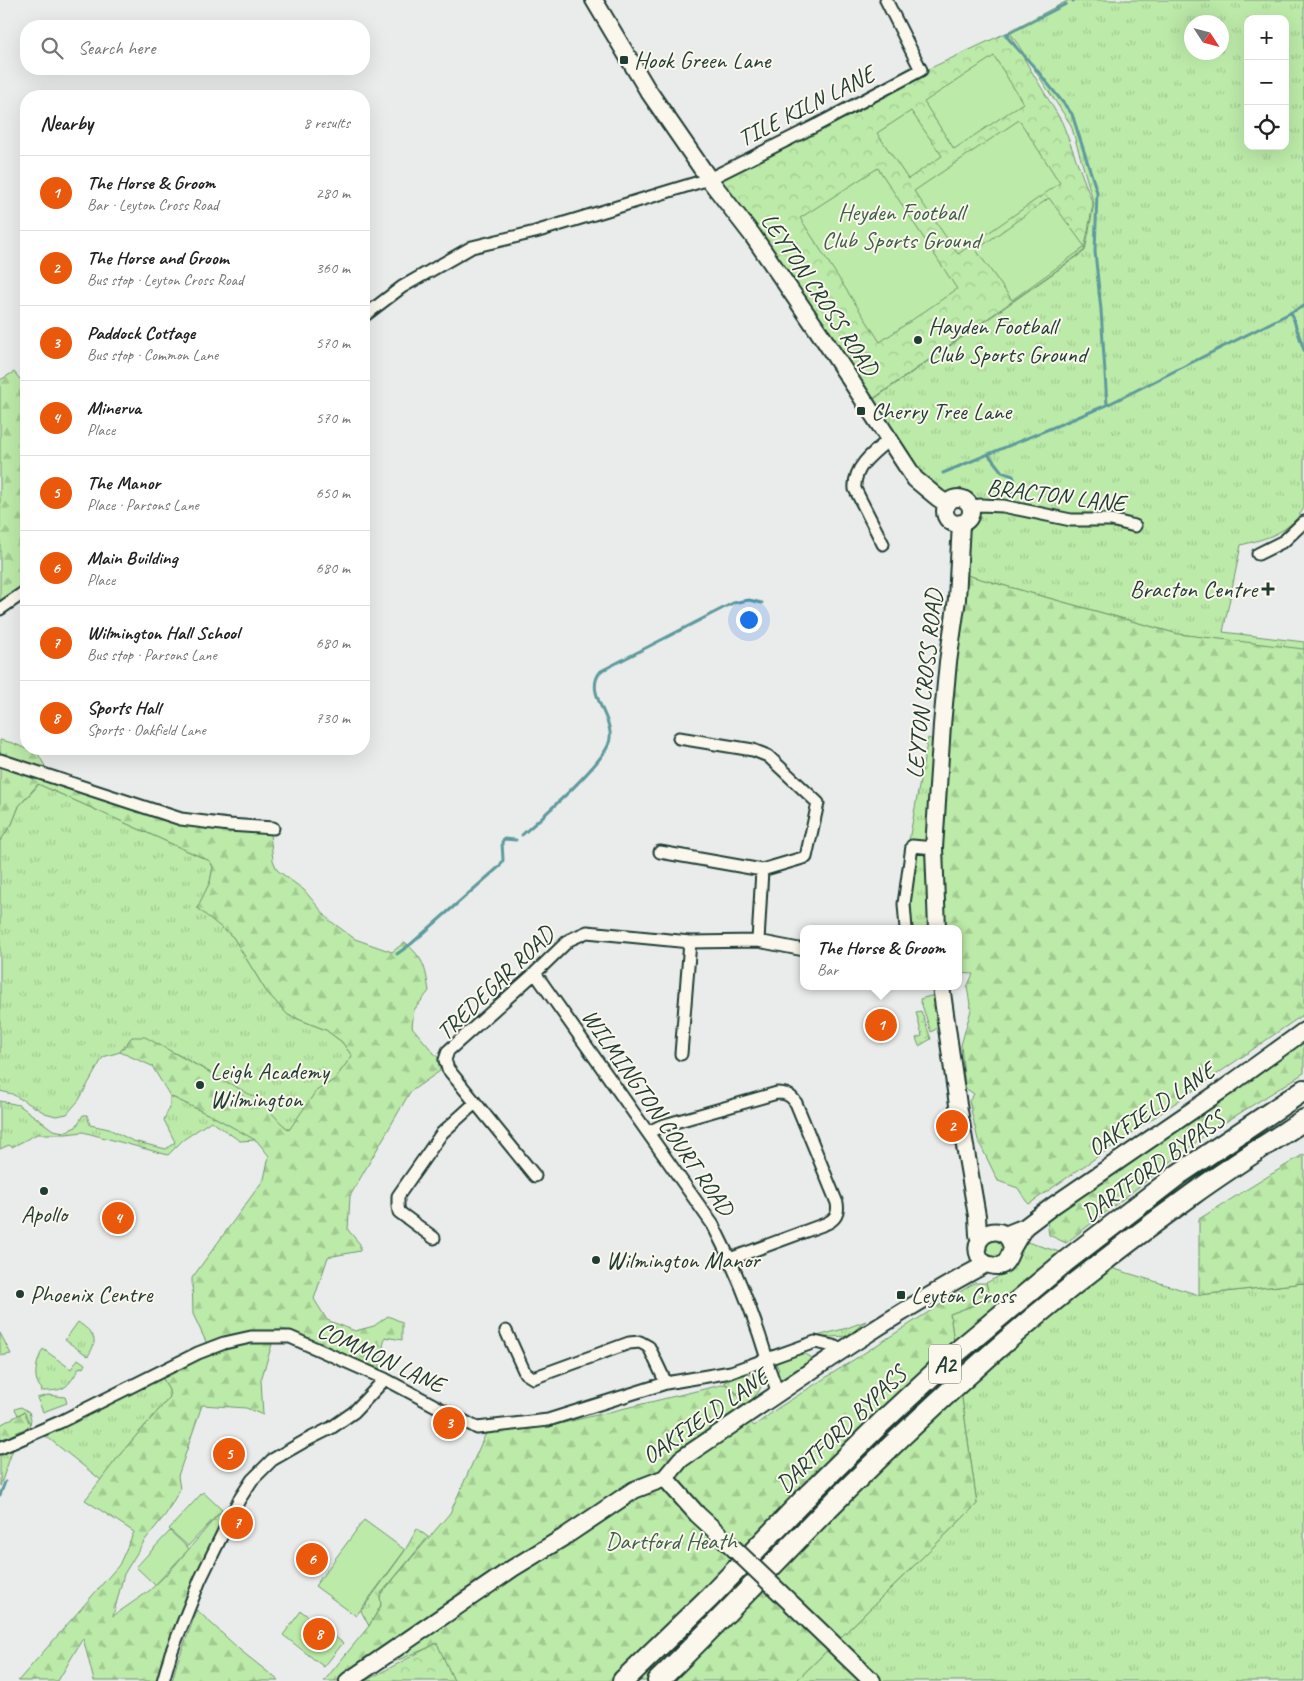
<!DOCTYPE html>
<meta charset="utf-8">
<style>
:root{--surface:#fff;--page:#f2f2f2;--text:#222;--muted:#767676;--line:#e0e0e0;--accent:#ea580c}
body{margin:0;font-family:Caveat,sans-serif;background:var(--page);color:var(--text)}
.controls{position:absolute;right:15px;top:15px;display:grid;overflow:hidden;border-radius:10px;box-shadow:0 5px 20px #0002}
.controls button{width:45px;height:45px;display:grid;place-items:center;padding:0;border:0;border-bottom:1px solid var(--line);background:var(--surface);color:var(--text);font:25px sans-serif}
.compass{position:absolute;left:1184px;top:15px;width:45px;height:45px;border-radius:50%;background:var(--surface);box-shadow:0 5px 20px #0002;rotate:126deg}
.you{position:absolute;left:748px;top:619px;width:18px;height:18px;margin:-12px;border:4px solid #fff;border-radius:50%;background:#1a73e8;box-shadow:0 0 0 8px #1a73e833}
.badge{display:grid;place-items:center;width:32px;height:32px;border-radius:50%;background:var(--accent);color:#fff;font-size:16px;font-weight:700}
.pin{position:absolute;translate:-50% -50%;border:2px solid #fff;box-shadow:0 1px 5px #0006}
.popup{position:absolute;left:800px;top:925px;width:162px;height:65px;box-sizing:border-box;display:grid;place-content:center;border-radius:10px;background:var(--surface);filter:drop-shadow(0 1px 4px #0005);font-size:16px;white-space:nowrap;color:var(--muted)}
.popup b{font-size:19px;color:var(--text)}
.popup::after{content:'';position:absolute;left:50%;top:100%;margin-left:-10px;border:10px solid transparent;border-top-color:var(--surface)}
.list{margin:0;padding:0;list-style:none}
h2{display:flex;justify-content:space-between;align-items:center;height:65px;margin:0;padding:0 20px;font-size:21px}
h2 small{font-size:16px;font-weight:400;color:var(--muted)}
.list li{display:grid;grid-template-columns:32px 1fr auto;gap:15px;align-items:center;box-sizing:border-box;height:75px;padding:0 20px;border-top:1px solid var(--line)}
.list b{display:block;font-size:19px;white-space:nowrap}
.list p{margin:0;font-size:16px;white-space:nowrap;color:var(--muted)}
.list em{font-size:16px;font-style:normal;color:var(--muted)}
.icon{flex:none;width:28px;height:28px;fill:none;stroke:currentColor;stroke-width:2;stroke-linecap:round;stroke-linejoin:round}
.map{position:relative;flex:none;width:1304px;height:1681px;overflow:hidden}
.search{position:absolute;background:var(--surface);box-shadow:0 5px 20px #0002;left:20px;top:20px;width:350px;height:55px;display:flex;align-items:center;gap:12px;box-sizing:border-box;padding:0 18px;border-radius:20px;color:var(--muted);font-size:19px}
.panel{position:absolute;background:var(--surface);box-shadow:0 5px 20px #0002;left:20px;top:90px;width:350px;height:665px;border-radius:20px}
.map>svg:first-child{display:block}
</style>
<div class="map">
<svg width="1304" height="1681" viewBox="0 0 1304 1681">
<defs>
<pattern id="grass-tufts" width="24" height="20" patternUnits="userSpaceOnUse" patternTransform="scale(1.25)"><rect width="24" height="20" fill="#bceaa8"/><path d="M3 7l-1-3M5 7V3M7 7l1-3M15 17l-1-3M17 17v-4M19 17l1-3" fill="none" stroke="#a1ca91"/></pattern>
<pattern id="forest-firs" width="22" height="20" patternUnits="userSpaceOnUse" patternTransform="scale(1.25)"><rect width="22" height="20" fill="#bceaa8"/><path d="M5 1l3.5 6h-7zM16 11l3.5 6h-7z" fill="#a1ca91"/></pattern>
<pattern id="park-crowns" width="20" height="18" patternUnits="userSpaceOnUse" patternTransform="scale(1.25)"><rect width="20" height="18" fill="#bceaa8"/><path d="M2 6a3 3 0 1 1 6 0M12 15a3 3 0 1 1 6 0" fill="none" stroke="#a1ca91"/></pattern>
<pattern id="garden-dots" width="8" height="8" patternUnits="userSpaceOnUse" patternTransform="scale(1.25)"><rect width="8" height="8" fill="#bceaa8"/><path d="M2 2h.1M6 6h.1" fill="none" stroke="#a1ca91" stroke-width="1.8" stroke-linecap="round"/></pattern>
</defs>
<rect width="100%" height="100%" fill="#eaecec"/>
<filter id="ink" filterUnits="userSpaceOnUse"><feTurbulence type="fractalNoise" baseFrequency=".02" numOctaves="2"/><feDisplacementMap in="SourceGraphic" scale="10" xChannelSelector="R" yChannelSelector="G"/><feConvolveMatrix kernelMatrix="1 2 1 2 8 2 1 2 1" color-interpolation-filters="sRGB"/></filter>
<g filter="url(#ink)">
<path fill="url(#grass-tufts)" stroke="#6e946e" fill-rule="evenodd" d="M1069 0H1304V508C1289 533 1268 538 1241 545L1223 632 1304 642V650L1178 634 959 573C959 553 955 526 964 509L963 507 959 508 938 497 867 404 1085 251 1094 204 1071 125 1009 31ZM1248 19H1285V146H1248ZM1192 22H1222V52H1192Z
M928 738 933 740 929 839 924 843 909 840Z
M38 784 210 861 213 867 210 882 198 908 233 937 266 991 288 1015 326 1030 342 1042 352 1056 334 1080 316 1092 290 1130 211 1073 175 1053 132 1037 120 1052 103 1057 79 1100 67 1114 56 1116 45 1113 12 1094 0 1091V841L12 824 19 806 36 788Z
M915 853 929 856 931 929H911L909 892Z
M934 995 937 996 941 1026 931 1032 920 999Z
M170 1096 218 1119 256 1140 240 1141 211 1121 183 1140 168 1155 83 1132 66 1134H37L12 1147 9 1145 0 1149V1101L19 1105 53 1130 64 1132 76 1127 83 1115H87L90 1125 109 1129 133 1141 166 1149 175 1142 164 1120 170 1105Z
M991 1236 1005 1242 1003 1258 987 1259 983 1243Z
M1027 1242 1199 1295 1304 1283V1681H796L977 1504 950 1314 990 1299 986 1283 1009 1271Z
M866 1321 848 1336 810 1338 847 1328Z
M78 1322C93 1333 100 1338 88 1356L65 1340Z
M0 1333 11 1354 0 1356Z
M43 1349 71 1369 78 1359 85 1364 83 1368 80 1367C67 1388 66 1391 41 1391L42 1389C31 1379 37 1360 43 1349Z
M803 1353 811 1357 812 1362 781 1383 776 1371 779 1370 776 1363Z
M751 1374 757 1375 763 1379C761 1394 751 1401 739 1409L740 1396 724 1382 743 1375Z
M161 1375 169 1390 170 1397 122 1452 101 1480 42 1433Z
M48 1395 65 1397 67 1403 43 1412 37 1398Z
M21 1407 29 1412 31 1419 30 1424 24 1412 18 1415 15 1409Z
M16 1441 0 1486V1448Z
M417 1529 428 1537 380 1595 381 1605 369 1626 361 1611 404 1552Z"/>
<path fill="url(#forest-firs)" stroke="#6e946e" d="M14 372 26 386V591L0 610V380Z
M959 573 1178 634 1304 649V1014L1029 1204 1026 1201 1018 1188 998 1181 978 1140 969 1101 974 1094 965 1088 961 1045 971 1010 967 987 973 974 959 973 958 929H945L941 854Z
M0 740 13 743 38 754 45 766 42 775 198 824 270 834 273 860 277 870 304 890 329 920 355 939 392 952 405 942C424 960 425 965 429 991L414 1010 412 1027 438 1058 440 1071 410 1092 350 1196 348 1230 360 1244V1251L328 1257 314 1299 327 1320 355 1331 374 1326 388 1316 402 1322V1340L385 1337 380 1362V1369L286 1330 265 1331 207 1344 193 1314 192 1278 264 1179 269 1156 257 1141 218 1119 170 1096 152 1066 120 1052 132 1037H145L260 1100 280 1122 289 1130 316 1091 334 1080 352 1056 342 1042 326 1030 288 1015 266 991 233 937 197 908 210 882 213 867 210 861 38 784 19 806 12 824 0 841Z
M1304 1038V1073L1208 1133 1066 1243 1049 1235 1047 1221Z
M1304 1154V1283L1199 1295V1219Z
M974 1283H986L990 1299 950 1314 977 1504 796 1681H454L437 1644 348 1681H324L369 1626 381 1606 380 1595 450 1513 486 1433 555 1425 725 1384 740 1396 739 1409 754 1426 778 1408Z
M273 1341 261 1380 263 1415 246 1408 202 1405 178 1476 180 1489 166 1514 145 1540 124 1574 113 1616 149 1591 170 1571 222 1510 230 1504C220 1530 204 1553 194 1578 181 1611 171 1646 161 1681H94L83 1638 58 1681H18L119 1565 134 1532 85 1500 122 1452 170 1397 169 1390 161 1375 194 1359 250 1343Z
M24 1412 30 1424 28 1427 0 1441V1425Z
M197 1610 240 1650 279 1681H172L177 1663Z"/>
<path fill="url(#park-crowns)" stroke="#6e946e" d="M1008 32 1062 122 1093 204 1084 251 867 403 710 179 922 72Z
M437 1643 454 1681H365Z"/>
<path fill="url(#garden-dots)" stroke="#6e946e" d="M921 1011 931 1039 919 1046 916 1038 922 1036 916 1012Z"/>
<path fill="#bceaa8" stroke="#6e946e" d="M994 56 1023 103 954 149 924 102Z
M911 111 942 156 908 179 877 133Z
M1019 120 1060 183 958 254 914 191Z
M878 168 957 289 880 342 800 218Z
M1049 198 1085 247 1012 300 976 250Z
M203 1492 222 1510 188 1546 169 1529Z
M364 1520 405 1550 356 1616 315 1586Z
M170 1531 189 1549 155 1585 136 1567Z
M301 1611 343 1643 324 1667 283 1635Z"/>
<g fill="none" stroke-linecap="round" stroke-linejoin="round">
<path stroke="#5d9a9c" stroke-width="3" d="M1073 1 1074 0
M1291 312 1304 350
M1107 405 1304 306
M988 454 1002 472 1013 476 1015 481 1011 493
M943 473 1107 405 1101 310 1095 252 1097 192 1072 114 1036 69 1006 36 1007 34 1066 4
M522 835C541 818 602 765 609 743 617 719 582 693 601 671L733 603 749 600 762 603
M397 954 411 944 500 866 503 860 502 842 504 839 516 840
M0 1495 5 1482"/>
<g stroke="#1f3d34" stroke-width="15">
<path id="street" d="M364 316 402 287 472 247 535 232 709 179 817 125 921 70 886 0
M971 506 981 505 1003 506 1071 520H1111L1135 526
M883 544 855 489C853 467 874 452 890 439
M1258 554 1284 541 1304 522
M0 609 26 591
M0 760 181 819 229 825 273 828
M660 852 762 870 806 857 818 803 768 756 753 750 679 738
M906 929 904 904 912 846 934 848
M758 941 762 870
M535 973 713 1225C735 1268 753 1312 767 1359V1363L778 1393
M681 1054 690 942
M649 1132 661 1126 777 1093C786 1093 791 1095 796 1103L837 1203C839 1214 835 1220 825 1224L730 1259
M535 1176 448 1069 445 1060 448 1051 535 973 569 940 587 932 690 942 758 941 804 950
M434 1238 399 1212 398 1206V1196L442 1133 475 1103
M506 1331 525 1373 533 1378 629 1343 640 1342 649 1347 666 1383
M0 1448 60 1422 198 1353 224 1343 251 1337H290L385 1379 477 1428 548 1420 666 1383 731 1372 815 1342 833 1346 841 1350
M163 1681 171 1653 200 1580 239 1500 252 1480 272 1460 305 1441 331 1428 354 1412 385 1379"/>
</g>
<g stroke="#1f3d34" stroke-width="20">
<path id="secondary" d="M594 0 647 89 709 179 753 236 825 341 915 479 938 498 947 504
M945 511a13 13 0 1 1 26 0a13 13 0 1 1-26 0Z
M937 929 934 848 942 725 948 662 957 599 961 523
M941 986 958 1105 977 1216 978 1235 981 1238
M1005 1235 1025 1227 1054 1205 1222 1090 1304 1031
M1012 1249C1008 1219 969 1232 979 1256 981 1261 985 1264 990 1265 1007 1270 1008 1257 1013 1247 1017 1240 1021 1233 1025 1227
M665 1478 697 1514 722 1537
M794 1606 872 1681
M348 1681 513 1568 564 1537 634 1490 665 1478 681 1459C781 1392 879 1321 986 1264"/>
</g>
<g stroke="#1f3d34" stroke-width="24">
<path id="highway" d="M623 1681 709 1598 810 1493 882 1422 957 1352 1066 1261 1179 1174 1304 1090
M658 1681C717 1624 773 1564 830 1506 876 1460 923 1415 971 1372 1041 1308 1116 1250 1193 1194 1229 1168 1267 1144 1304 1120"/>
</g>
<use href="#street" stroke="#fbf7ec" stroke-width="11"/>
<use href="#secondary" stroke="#fbf7ec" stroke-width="16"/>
<use href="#highway" stroke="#fbf7ec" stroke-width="20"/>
<g stroke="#1f3d34" stroke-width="20" stroke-linecap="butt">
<path id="secondary-bridge" d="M722 1537 794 1606"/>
</g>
<use href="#secondary-bridge" stroke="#fbf7ec" stroke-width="16"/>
</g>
</g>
<g fill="#1f3d34" stroke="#fbf7ec" stroke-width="2">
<rect x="619" y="55" width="10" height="10" rx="2.5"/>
<circle cx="918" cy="340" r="5"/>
<rect x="856" y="406" width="10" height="10" rx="2.5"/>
<path d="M1265.5 581.5h5v5h5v5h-5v5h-5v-5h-5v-5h5z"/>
<circle cx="200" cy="1085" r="5"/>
<circle cx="44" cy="1191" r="5"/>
<circle cx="596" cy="1260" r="5"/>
<circle cx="20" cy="1294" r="5"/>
<rect x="896" y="1290" width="10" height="10" rx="2.5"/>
</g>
<g text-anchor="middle" stroke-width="4" stroke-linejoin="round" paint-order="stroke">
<rect fill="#fbf7ec" stroke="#61756b" stroke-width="1" x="929" y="1344.5" width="32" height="39" rx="4"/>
<g font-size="22" font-weight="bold" fill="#1f3d34">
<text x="945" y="1372">A2</text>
</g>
<g font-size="24" fill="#1f3d34" stroke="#fbf7ec" text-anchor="start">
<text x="634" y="68">Hook Green Lane</text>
<text x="928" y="334">Hayden Football<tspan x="928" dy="28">Club Sports Ground</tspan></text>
<text x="871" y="419">Cherry Tree Lane</text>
<text x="1257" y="597" text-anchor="end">Bracton Centre</text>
<text x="210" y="1079">Leigh Academy<tspan x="210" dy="28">Wilmington</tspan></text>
<text x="44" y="1222" text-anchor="middle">Apollo</text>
<text x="606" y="1268">Wilmington Manor</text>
<text x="30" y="1302">Phoenix Centre</text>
<text x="911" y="1303">Leyton Cross</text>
</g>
<g font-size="24" fill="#1f3d34" stroke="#fbf7ec">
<text transform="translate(806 106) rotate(-27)" y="8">TILE KILN LANE</text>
<text transform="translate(820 294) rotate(56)" y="8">LEYTON CROSS ROAD</text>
<text transform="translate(1056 495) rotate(7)" y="8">BRACTON LANE</text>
<text transform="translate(924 684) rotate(-84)" y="8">LEYTON CROSS ROAD</text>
<text transform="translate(495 983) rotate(-44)" y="8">TREDEGAR ROAD</text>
<text transform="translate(1151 1109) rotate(-34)" y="8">OAKFIELD LANE</text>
<text transform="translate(658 1112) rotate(55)" y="8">WILMINGTON COURT ROAD</text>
<text transform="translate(1153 1166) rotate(-36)" y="8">DARTFORD BYPASS</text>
<text transform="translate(381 1357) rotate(25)" y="8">COMMON LANE</text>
<text transform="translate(705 1416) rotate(-35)" y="8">OAKFIELD LANE</text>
<text transform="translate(841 1429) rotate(-44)" y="8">DARTFORD BYPASS</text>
</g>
<g font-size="24" fill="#3e604b" stroke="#fbf7ec">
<text x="901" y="220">Heyden Football<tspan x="901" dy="28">Club Sports Ground</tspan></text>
<text x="671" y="1549">Dartford Heath</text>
</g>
</g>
</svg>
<div class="controls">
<button>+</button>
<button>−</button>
<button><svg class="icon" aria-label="locate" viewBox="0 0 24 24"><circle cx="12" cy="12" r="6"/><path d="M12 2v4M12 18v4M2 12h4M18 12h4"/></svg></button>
</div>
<svg class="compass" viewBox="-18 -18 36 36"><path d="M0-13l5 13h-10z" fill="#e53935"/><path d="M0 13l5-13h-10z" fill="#767676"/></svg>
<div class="you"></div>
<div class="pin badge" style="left:881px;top:1025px">1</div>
<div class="popup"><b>The Horse &amp; Groom</b>Bar</div>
<div class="pin badge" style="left:952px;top:1126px">2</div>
<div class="pin badge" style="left:449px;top:1423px">3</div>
<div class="pin badge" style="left:118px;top:1218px">4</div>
<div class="pin badge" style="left:229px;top:1454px">5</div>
<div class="pin badge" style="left:312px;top:1559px">6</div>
<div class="pin badge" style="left:237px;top:1523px">7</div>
<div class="pin badge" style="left:319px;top:1634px">8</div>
<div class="search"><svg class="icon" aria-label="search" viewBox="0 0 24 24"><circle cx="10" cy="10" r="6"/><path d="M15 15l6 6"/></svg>Search here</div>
<section class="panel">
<h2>Nearby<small>8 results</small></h2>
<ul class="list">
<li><span class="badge">1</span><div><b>The Horse &amp; Groom</b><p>Bar · Leyton Cross Road</p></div><em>280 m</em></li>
<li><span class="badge">2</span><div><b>The Horse and Groom</b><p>Bus stop · Leyton Cross Road</p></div><em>360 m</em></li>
<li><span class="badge">3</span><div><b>Paddock Cottage</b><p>Bus stop · Common Lane</p></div><em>570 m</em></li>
<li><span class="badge">4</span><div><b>Minerva</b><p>Place</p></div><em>570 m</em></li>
<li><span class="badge">5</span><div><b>The Manor</b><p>Place · Parsons Lane</p></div><em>650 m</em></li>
<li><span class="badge">6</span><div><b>Main Building</b><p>Place</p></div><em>680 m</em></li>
<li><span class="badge">7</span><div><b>Wilmington Hall School</b><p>Bus stop · Parsons Lane</p></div><em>680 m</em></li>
<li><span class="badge">8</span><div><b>Sports Hall</b><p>Sports · Oakfield Lane</p></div><em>730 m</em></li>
</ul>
</section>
</div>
